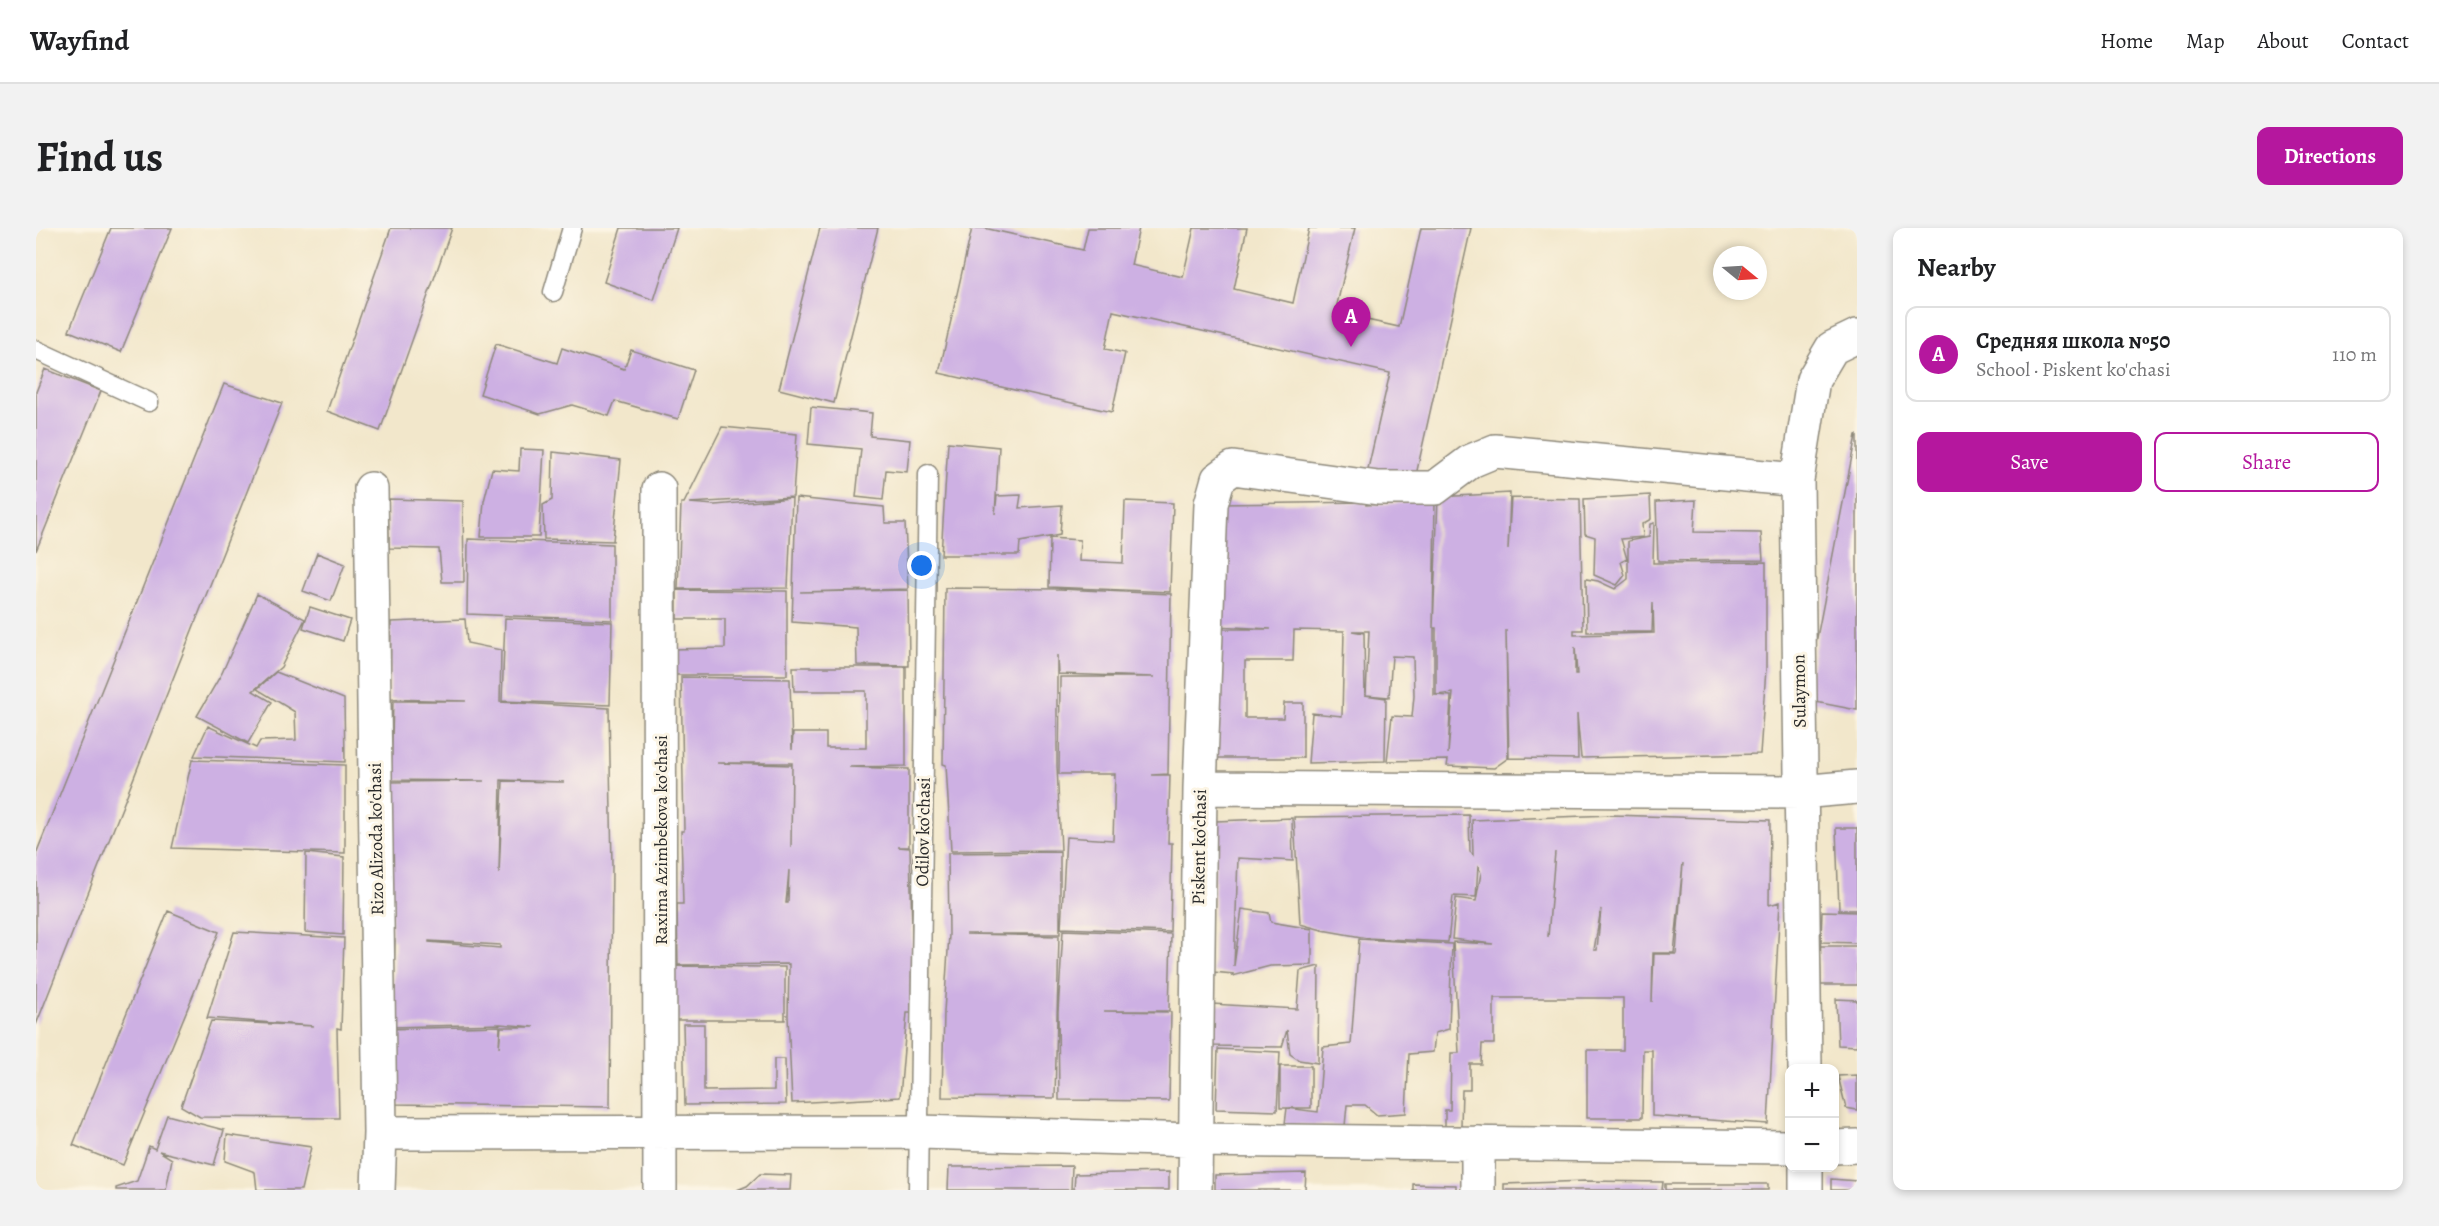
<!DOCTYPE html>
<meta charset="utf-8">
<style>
:root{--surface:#fff;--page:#f2f2f2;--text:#202124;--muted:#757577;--line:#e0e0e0;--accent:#b5179e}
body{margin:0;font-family:Alegreya,serif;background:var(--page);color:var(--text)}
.controls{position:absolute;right:18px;bottom:18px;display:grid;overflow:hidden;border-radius:12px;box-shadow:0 3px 9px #0003}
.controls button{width:54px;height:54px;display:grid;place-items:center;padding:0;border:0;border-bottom:2px solid var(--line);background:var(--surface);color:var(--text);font:30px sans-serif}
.compass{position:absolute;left:1677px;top:18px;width:54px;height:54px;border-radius:50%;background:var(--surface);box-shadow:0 3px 9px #0003;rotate:108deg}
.you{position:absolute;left:886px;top:338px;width:21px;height:21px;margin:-15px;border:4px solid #fff;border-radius:50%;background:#1a73e8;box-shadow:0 0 0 9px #1a73e833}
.badge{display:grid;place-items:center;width:39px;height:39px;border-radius:50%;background:var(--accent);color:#fff;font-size:20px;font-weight:700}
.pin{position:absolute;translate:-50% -50px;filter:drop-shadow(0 2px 3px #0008)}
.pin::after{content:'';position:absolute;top:32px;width:21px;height:18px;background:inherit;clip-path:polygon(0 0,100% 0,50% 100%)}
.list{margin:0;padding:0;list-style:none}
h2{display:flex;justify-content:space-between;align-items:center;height:78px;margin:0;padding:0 24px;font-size:26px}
h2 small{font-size:20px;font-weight:400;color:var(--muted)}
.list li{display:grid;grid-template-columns:39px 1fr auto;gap:18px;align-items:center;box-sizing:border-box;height:96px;margin:0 12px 12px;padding:0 12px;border:2px solid var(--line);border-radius:12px}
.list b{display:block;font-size:22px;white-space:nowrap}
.list p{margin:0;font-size:20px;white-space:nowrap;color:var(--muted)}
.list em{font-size:20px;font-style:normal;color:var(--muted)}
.actions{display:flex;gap:12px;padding:18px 24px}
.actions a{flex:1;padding:14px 0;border:2px solid var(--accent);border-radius:12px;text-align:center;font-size:21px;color:var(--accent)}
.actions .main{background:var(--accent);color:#fff}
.map{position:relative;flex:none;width:1821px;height:962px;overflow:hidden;border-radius:12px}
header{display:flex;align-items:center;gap:36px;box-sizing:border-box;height:84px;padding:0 30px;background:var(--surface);border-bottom:2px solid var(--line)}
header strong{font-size:28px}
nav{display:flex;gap:33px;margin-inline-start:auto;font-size:21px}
.intro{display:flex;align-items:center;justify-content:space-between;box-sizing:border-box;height:144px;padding:0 36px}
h1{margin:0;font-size:42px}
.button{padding:15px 27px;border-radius:12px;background:var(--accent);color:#fff;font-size:21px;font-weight:700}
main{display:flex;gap:36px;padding:0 36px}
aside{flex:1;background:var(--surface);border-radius:12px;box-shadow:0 3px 9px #0003}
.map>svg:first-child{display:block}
</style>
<header>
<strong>Wayfind</strong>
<nav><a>Home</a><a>Map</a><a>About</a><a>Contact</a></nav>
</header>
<div class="intro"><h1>Find us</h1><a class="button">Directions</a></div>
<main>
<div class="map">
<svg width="1821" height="962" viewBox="0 0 1821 962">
<rect width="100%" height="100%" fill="#fcf5e5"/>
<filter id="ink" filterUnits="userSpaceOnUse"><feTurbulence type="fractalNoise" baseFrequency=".0167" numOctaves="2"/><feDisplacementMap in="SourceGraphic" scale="12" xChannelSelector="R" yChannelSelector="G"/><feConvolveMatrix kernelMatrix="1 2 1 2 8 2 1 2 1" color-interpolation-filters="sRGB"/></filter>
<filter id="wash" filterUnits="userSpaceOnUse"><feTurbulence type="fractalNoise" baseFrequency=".008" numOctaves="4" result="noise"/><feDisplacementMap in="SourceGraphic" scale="24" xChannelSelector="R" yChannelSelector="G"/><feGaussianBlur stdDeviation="1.35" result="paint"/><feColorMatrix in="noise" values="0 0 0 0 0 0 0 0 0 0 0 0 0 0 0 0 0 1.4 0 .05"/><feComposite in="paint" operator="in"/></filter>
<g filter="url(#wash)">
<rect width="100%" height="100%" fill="#f2e7cb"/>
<g id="blocks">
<path fill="#cdb0e3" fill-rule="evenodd" d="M75 0H136L85 124 33 103Z
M355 0H416L344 203 291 183Z
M585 0H641L618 72 568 54Z
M784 0H842L798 175 743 161Z
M936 0H948L1047 22 1052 0H1103L1095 37 1147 49 1158 0H1211L1198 61 1257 75 1273 0H1319L1299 85 1363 99 1385 0H1435L1378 256 1331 245 1354 145 1077 83 1069 121 1089 125 1076 184 903 145Z
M460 116 521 135 526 120 588 141 595 122 658 142 642 191 579 173 573 188 536 177 504 186 444 166Z
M9 141 65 163 0 323V164Z
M188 156 246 175 0 797V626Z
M775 179 836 185 834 208 874 212 871 244 850 242 847 272 820 269 825 221 772 216Z
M686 199 761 206 757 269 653 275 679 277 756 270 752 360 642 361 645 275H648Z
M1820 207H1821V482L1769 472Z
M912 214 963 219 959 286 961 268 985 267 983 280 1026 277 1024 307 984 314 983 327H905Z
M484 221 508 222 503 309H445L448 273 456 241 483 243Z
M517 224 585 232 577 313 508 311 507 277 516 272Z
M1474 265 1472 322 1475 270 1544 271 1547 402H1538V407L1618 405 1617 375 1616 404H1551L1550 351 1562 353 1579 361 1592 351V313L1613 309 1614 296 1618 295 1617 335 1730 334V441L1724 526 1545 530 1541 486 1542 531 1473 530 1470 402 1472 530 1458 540 1411 538 1412 532 1351 533 1356 488 1376 489 1378 468 1377 429 1356 428 1353 469 1330 467 1333 403H1316L1328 405 1329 467 1350 470 1349 533 1272 535 1276 485 1306 488 1308 403 1258 402 1257 433H1209V490H1247L1248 475H1267V530H1179L1180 401H1235L1180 398 1183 276 1330 274V277L1399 273 1397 400 1402 269ZM1398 400H1400V467H1398ZM1539 419 1541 446H1539ZM1417 465 1412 526 1415 468 1400 467Z
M1614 267 1615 291 1606 296 1607 309 1585 311 1591 331 1585 334 1589 347 1581 357 1558 347 1559 309 1549 306 1548 271Z
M760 270 848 279 849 295H869L872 361 764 364 872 362 873 438 821 437 820 399 756 394Z
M352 271 427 273 428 354H406L403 321 353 320Z
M1660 272 1658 304 1725 305 1727 332 1622 333 1620 274Z
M1089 273 1137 275 1134 364 1013 359 1014 310 1044 312 1043 333 1087 335Z
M432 311 576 316V392L431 386Z
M281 325 309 336 295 373 267 363Z
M909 360 1024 361 1135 366 1132 546 1116 547H1134L1132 615H1136L1134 704 1025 700 1030 609 1077 612 1079 546H1023L1024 449H1118L1022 446 1021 427V538L1025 622 915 623 910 537 907 536Z
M641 362 751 363V447H634V421L689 420V391H641Z
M221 366 269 391 245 439 217 463 236 474 212 515 161 488 186 445Z
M274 379 314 392 307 413 267 400Z
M469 390 576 394 574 477 466 473Z
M429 391 431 415 465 422 464 474 573 480 576 638 574 879 358 876 352 801 464 798 463 820 465 799H498L464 796 356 799 359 712H356L353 554 448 553 355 552 357 473H430L354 471 355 394ZM465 552 528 554 467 553 463 646ZM393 713 464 717V720L393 714Z
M757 439H870V538L813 539 873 541V619H862L874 620 876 703 875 785H871L864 869 756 875 752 788 753 736 642 737 641 676H647L645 603H648L645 449 754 451 756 522 757 505H790V520H830V463H758ZM681 535H756L755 619 756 537ZM753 642 752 675H750Z
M240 444 308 471 309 534 158 528 172 498 220 520 224 513 260 512 259 484 221 461Z
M156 532 309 537V625L136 620Z
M1433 587 1434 624 1437 627 1436 592 1576 587 1734 592 1733 677 1744 674 1732 896 1616 888V822H1607L1606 890H1551V822H1587V770H1458V816H1446L1445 836H1434V862H1426L1425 898H1409V882H1414L1415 825H1423L1417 714 1457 716 1416 711 1420 670 1440 673 1445 645 1442 638 1440 669 1417 668 1412 714 1331 710 1286 702 1264 696 1258 589ZM1519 624 1512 709V708ZM1647 635 1640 726H1618L1616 774 1617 725H1638ZM1565 681 1561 722H1558Z
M1256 590 1257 633 1202 630 1198 738 1206 681 1233 685 1235 694 1276 701V737L1234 738 1196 748 1197 746 1177 744 1180 593Z
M1800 600H1821V682H1803Z
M1024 624V706H930L1023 708 1019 870 906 869 908 784 913 707 912 625Z
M270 625 308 629 307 707 269 704Z
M132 683 183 704 87 937 37 917Z
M1786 683 1821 684V715L1785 714Z
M1027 702 1135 706 1133 783H1068L1135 784 1133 873 1023 872 1022 784Z
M198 704 308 710 305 801 301 800 303 890 164 889 145 878 175 793 278 798 171 790Z
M1323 711 1416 716 1413 801 1399 805 1397 824 1373 826 1370 885 1341 887 1329 877H1311L1309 898 1249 896 1251 880 1282 884 1287 819 1315 816Z
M1784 718H1821V757H1785Z
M635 738 749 739V792H637Z
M1283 738 1282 835 1263 832 1254 826 1251 802 1246 819 1175 818 1176 776 1261 781 1264 743Z
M1800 771 1821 772V818L1802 817Z
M647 796H668V863L738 862V831H749L750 876 649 877Z
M1182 821 1244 824 1241 883 1180 881Z
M1244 838H1275V880H1244Z
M1821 847V882L1810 880 1802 848Z
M131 887 188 902 178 937 123 923 136 931 130 962H80V960L101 953 113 918 119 921Z
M191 907 275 919 265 962H221L219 944 189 933Z
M1036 938 1035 962H912L913 939Z
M1133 944V962H1038L1039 946Z
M1270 945 1269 962H1179V947Z
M724 946 755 947 754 962H701L711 958Z
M1795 951 1821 953V962H1795Z
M1550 953 1627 954 1626 962H1468V956Z
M1377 956 1420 957V962H1377Z
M1629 956H1732V962H1629Z"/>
</g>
</g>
<g filter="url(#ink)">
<use href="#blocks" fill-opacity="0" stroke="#8e897b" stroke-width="1.5"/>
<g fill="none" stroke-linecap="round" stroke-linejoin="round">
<g stroke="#8e897b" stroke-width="21">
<path id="lane" d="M517 64 536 0
M0 122 113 174
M882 962 892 246"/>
</g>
<g stroke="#8e897b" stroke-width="36">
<path id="street" d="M335 261 344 905 342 962
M623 261 624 962
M1164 560 1764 564 1821 559
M1769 840 1761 252 1777 152 1796 120 1821 108
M344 905 883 904 1159 912 1754 919
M1798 919 1821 918
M1770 940V962
M1159 962 1164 560 1175 276 1182 251 1197 240 1342 260H1399L1435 233 1459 223 1761 252
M1442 962V915"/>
</g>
<use href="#lane" stroke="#fff" stroke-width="18"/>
<use href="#street" stroke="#fff" stroke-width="33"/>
</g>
</g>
<g text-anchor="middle" stroke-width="6" stroke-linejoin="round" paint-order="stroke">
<g font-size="18" fill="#2b2b2b" stroke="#fcf5e5">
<text transform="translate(1763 463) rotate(-91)" y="6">Sulaymon</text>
<text transform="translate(887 604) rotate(-89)" y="6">Odilov ko'chasi</text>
<text transform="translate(340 611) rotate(-91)" y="6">Rizo Alizoda ko'chasi</text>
<text transform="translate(625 612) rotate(-90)" y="6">Raxima Azimbekova ko'chasi</text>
<text transform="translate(1163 619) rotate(-89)" y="6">Piskent ko'chasi</text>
</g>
</g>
</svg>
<div class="controls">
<button>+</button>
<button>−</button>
</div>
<svg class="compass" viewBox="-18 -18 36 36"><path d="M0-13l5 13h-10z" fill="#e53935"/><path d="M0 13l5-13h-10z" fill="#757577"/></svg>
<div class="you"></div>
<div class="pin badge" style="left:1315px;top:119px">A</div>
</div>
<aside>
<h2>Nearby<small></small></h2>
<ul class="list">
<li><span class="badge">A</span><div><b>Средняя школа №50</b><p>School · Piskent ko'chasi</p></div><em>110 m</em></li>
</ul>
<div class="actions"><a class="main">Save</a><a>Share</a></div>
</aside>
</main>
